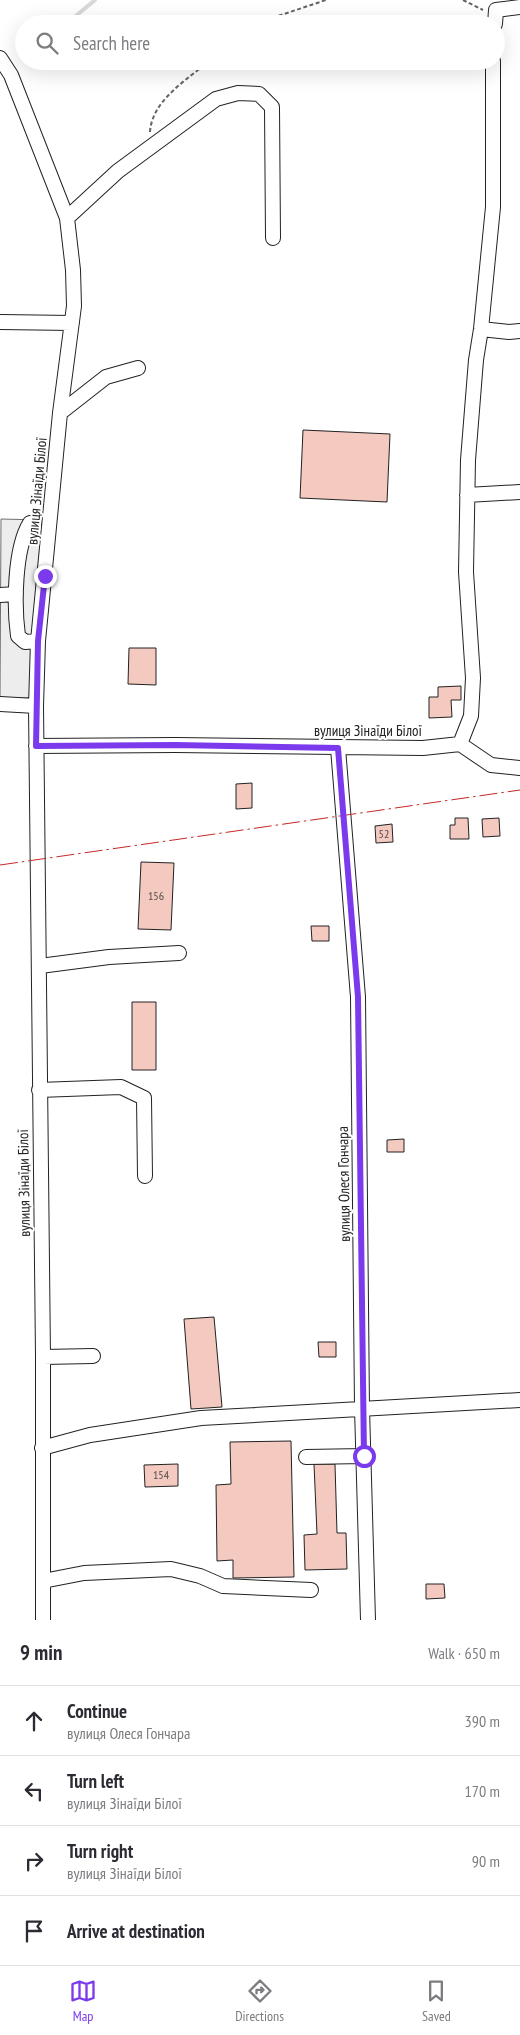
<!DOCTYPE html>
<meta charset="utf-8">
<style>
:root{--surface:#fff;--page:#f2f2f3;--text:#2b2b33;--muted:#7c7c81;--line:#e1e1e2;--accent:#7c3aed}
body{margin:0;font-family:"PT Sans Narrow",sans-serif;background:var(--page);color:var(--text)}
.stop{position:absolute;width:15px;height:15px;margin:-11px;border:4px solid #7c3aed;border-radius:50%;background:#fff}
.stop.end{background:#7c3aed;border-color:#fff;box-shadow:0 1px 5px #0008}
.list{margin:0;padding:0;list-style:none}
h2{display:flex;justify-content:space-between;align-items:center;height:65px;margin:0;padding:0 20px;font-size:21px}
h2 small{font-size:16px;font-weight:400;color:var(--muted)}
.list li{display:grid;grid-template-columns:32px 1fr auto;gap:15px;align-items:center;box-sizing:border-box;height:70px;padding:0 20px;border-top:1px solid var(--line)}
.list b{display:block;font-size:19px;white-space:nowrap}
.list p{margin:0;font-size:16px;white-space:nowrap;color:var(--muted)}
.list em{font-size:16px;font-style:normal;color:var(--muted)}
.icon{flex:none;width:28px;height:28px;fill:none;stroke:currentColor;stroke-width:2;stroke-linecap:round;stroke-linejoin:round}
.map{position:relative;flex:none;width:520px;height:1620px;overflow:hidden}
.search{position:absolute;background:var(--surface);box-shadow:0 5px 20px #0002;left:15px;right:15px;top:15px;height:55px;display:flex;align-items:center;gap:12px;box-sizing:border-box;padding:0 18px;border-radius:28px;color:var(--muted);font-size:19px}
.sheet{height:345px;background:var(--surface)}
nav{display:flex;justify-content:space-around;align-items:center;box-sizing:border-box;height:70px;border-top:1px solid var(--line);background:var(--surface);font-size:14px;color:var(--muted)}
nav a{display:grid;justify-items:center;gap:2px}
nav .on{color:var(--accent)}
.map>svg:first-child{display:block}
</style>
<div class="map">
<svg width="520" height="1620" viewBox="0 0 520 1620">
<rect width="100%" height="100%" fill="#fff"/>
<path fill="#ededed" stroke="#6f6f6f" d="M1 519 42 520 32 698H0Z"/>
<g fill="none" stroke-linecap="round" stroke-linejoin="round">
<path stroke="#d9d9d9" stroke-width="4" d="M66 24 95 0"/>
</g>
<path fill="#f3c9c0" stroke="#222" d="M303 430 390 434 387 502 300 498Z
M129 648H156V685L128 684Z
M461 686V700H451L452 717 429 718V697H438V687Z
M252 783V808L236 809V784Z
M455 818H468L469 839H450V825H455Z
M499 818 500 836 483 837 482 819Z
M392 824 393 842 376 843 375 826Z
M141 862 174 863 171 930 138 929Z
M311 926H329V941H312Z
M132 1002H156V1070H132Z
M404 1139V1152H387V1140Z
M214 1317 222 1407 191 1409 184 1319Z
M318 1342H336V1357H319Z
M291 1441 294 1577 233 1578V1560L217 1561 216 1485 231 1484 230 1442Z
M178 1464V1486L145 1487 144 1465Z
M314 1464H335L337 1533H346L347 1569 305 1570 304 1535 317 1534Z
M426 1584H444L445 1598 426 1599Z"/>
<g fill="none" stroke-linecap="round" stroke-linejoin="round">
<g stroke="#222" stroke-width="16">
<path id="minor" d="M495 24 496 10 520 7
M0 58 11 75 67 218 73 270 74 306 60 413 38 641 36 706 43 1357V1620
M67 218 118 171 216 99 238 93 259 94 272 107 273 238
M0 322 72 323
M481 329 509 332 520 331
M60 413 106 377 138 368
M467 495 520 492
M30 523C14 549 14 607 18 636L25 642 38 641
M0 595 16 594
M0 704 36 706
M460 744 471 716 473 678 466 572 468 460 476 360 481 329 493 207V61
M460 744 491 765 520 768
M36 746 175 745 423 748 460 744
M338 748 358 997 362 1408 368 1620
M40 966 109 957 179 953
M39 1090 121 1087 144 1098 145 1176
M43 1357 93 1356
M42 1448 90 1435 201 1418 520 1400
M306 1457 364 1456
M43 1581 84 1573 171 1569 200 1576 223 1586 311 1590"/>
</g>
<path stroke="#646464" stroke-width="2" stroke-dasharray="4 2.5" stroke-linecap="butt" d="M463 0 483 10
M254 24 326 0
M150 132C152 100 187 80 209 61"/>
<use href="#minor" stroke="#fff" stroke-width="14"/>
<path stroke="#c62828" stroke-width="1" stroke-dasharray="18 4 2.5 4" stroke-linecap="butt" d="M0 865 520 790"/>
</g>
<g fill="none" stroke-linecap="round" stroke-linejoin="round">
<path stroke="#7c3aed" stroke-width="6" d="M45 576 38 641 36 746 175 745 338 748 358 997 364 1456"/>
</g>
<g text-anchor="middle" stroke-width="4" stroke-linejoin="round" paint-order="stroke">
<g font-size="12" fill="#564c4a">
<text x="384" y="838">52</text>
<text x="156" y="900">156</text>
<text x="161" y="1479">154</text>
</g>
<g font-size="15" fill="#222" stroke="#fff">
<text transform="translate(37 491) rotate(-85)" y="5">вулиця Зінаїди Білої</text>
<text x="368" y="736">вулиця Зінаїди Білої</text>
<text transform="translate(24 1183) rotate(-91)" y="5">вулиця Зінаїди Білої</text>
<text transform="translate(344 1184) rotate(-91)" y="5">вулиця Олеся Гончара</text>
</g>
</g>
</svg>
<div class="stop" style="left:364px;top:1456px"></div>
<div class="stop end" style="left:45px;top:576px"></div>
<div class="search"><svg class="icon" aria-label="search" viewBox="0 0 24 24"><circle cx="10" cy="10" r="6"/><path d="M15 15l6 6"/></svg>Search here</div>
</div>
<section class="sheet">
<h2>9 min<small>Walk · 650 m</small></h2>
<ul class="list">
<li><svg class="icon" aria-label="ahead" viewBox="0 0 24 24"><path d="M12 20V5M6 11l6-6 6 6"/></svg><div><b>Continue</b><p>вулиця Олеся Гончара</p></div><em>390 m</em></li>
<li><svg class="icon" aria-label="left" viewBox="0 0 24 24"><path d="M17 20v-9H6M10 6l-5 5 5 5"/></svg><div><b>Turn left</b><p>вулиця Зінаїди Білої</p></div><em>170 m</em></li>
<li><svg class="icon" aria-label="right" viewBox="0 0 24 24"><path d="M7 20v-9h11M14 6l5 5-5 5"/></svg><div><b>Turn right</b><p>вулиця Зінаїди Білої</p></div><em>90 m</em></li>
<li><svg class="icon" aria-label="arrive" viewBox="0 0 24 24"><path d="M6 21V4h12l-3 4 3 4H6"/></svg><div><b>Arrive at destination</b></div></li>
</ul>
</section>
<nav>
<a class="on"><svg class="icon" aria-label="map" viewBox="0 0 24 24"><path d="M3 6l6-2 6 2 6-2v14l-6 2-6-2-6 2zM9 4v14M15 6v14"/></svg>Map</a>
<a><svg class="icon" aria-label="directions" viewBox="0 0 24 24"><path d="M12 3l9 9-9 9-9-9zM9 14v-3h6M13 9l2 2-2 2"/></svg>Directions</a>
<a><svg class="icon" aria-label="saved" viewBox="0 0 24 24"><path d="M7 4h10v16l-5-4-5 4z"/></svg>Saved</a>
</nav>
